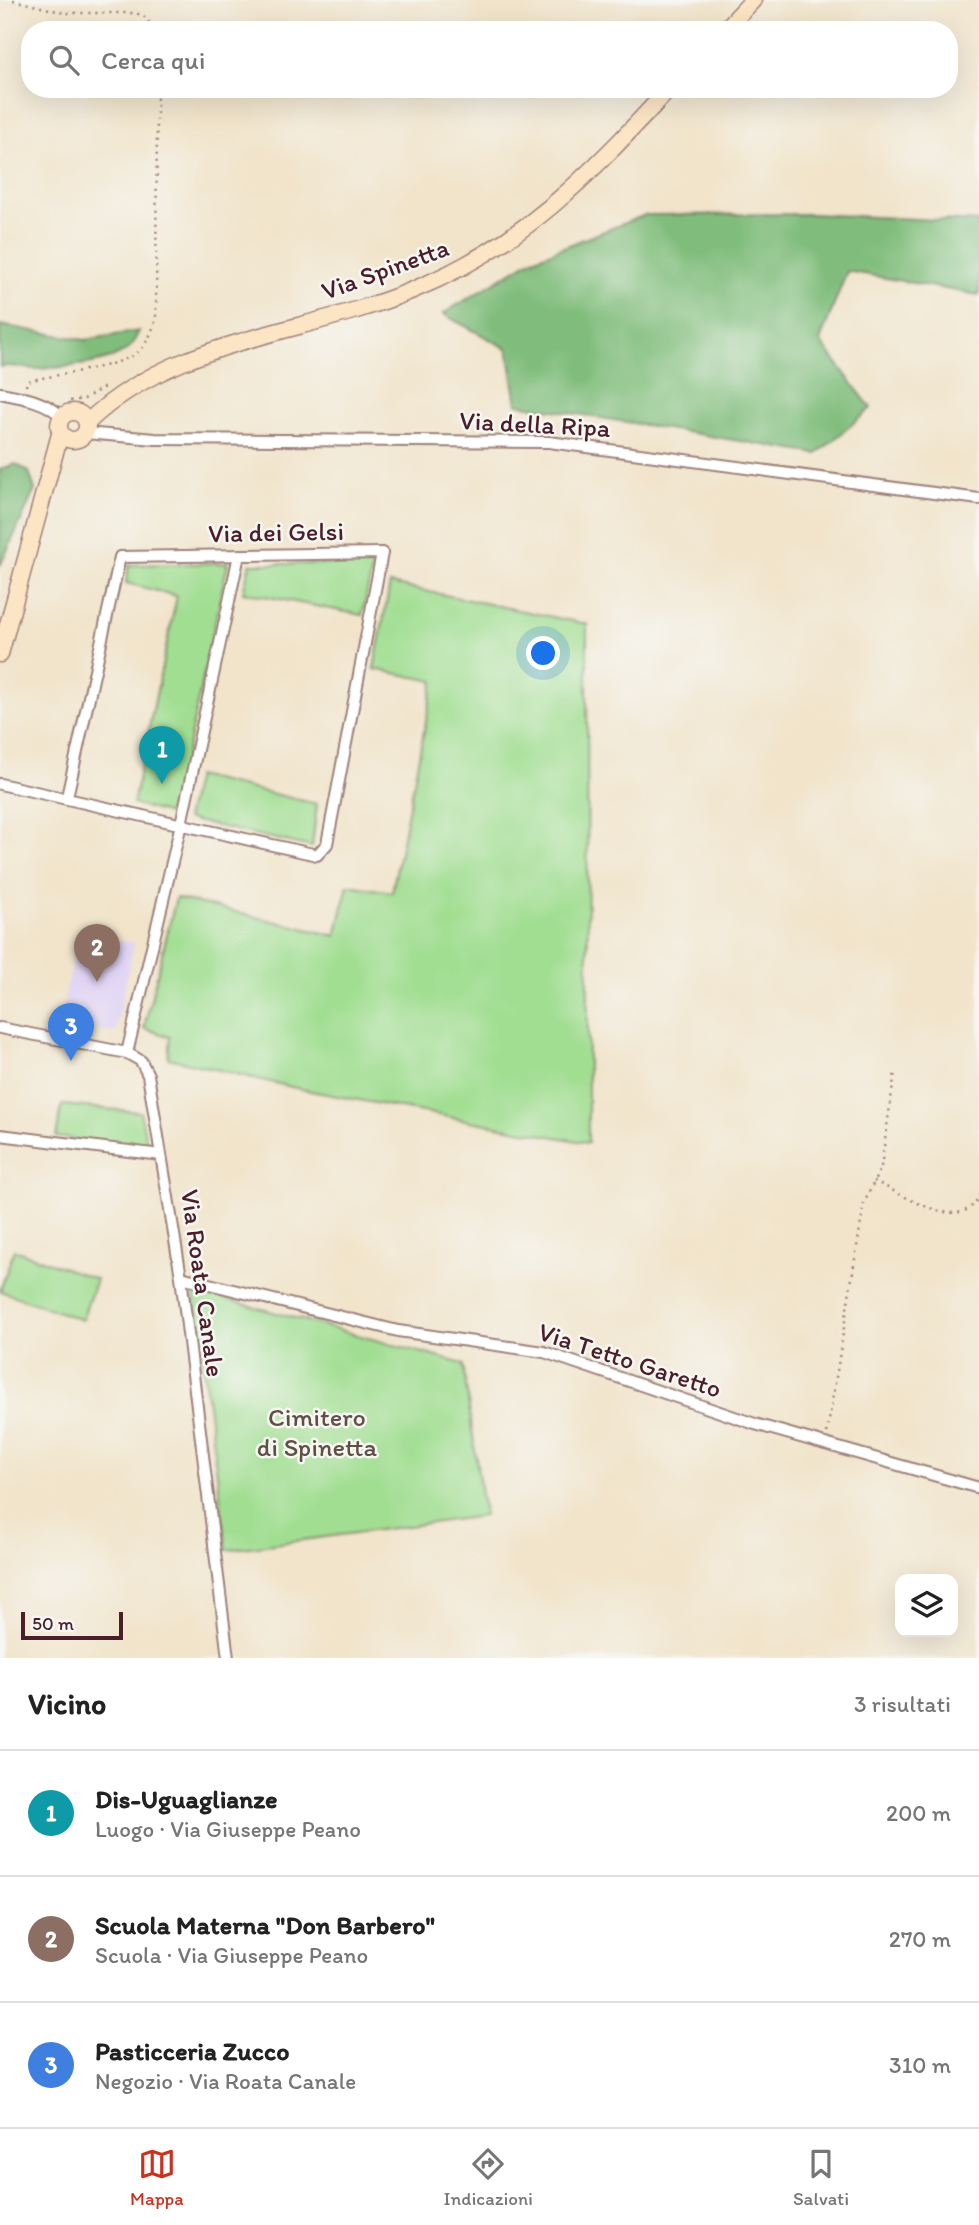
<!DOCTYPE html>
<html lang="it">
<meta charset="utf-8">
<style>
:root{--surface:#fff;--page:#f6f6f6;--text:#222;--muted:#767676;--line:#e0e0e0;--accent:#c8321e}
body{margin:0;font-family:Itim,sans-serif;background:var(--page);color:var(--text)}
.controls{position:absolute;right:21px;bottom:21px;display:grid;overflow:hidden;border-radius:14px;box-shadow:0 7px 28px #0002}
.controls button{width:63px;height:63px;display:grid;place-items:center;padding:0;border:0;border-bottom:2px solid var(--line);background:var(--surface);color:var(--text);font:35px sans-serif}
.scale{position:absolute;left:21px;bottom:18px;width:102px;box-sizing:border-box;padding-left:7px;border:4px solid #4a1f2b;border-top:0;font-size:19px;line-height:24px;white-space:nowrap;color:#4a1f2b;-webkit-text-stroke:5px #f6f6f2;paint-order:stroke}
.you{position:absolute;left:544px;top:654px;width:24px;height:24px;margin:-18px;border:5px solid #fff;border-radius:50%;background:#1a73e8;box-shadow:0 0 0 10px #1a73e833}
.badge{display:grid;place-items:center;width:46px;height:46px;border-radius:50%;background:var(--accent);color:#fff;font-size:23px;font-weight:700}
.pin{position:absolute;translate:-50% -58px;filter:drop-shadow(0 2px 4px #0008)}
.pin::after{content:'';position:absolute;top:37px;width:24px;height:21px;background:inherit;clip-path:polygon(0 0,100% 0,50% 100%)}
.list{margin:0;padding:0;list-style:none}
h2{display:flex;justify-content:space-between;align-items:center;height:91px;margin:0;padding:0 28px;font-size:30px}
h2 small{font-size:23px;font-weight:400;color:var(--muted)}
.list li{display:grid;grid-template-columns:46px 1fr auto;gap:21px;align-items:center;box-sizing:border-box;height:126px;padding:0 28px;border-top:2px solid var(--line)}
.list b{display:block;font-size:26px;white-space:nowrap}
.list p{margin:0;font-size:23px;white-space:nowrap;color:var(--muted)}
.list em{font-size:23px;font-style:normal;color:var(--muted)}
.icon{flex:none;width:38px;height:38px;fill:none;stroke:currentColor;stroke-width:2;stroke-linecap:round;stroke-linejoin:round}
.map{position:relative;flex:none;width:979px;height:1658px;overflow:hidden}
.search{position:absolute;background:var(--surface);box-shadow:0 7px 28px #0002;left:21px;right:21px;top:21px;height:77px;display:flex;align-items:center;gap:18px;box-sizing:border-box;padding:0 24px;border-radius:28px;color:var(--muted);font-size:26px}
.sheet{height:469px;background:var(--surface)}
nav{display:flex;justify-content:space-around;align-items:center;box-sizing:border-box;height:98px;border-top:2px solid var(--line);background:var(--surface);font-size:19px;color:var(--muted)}
nav a{display:grid;justify-items:center;gap:4px}
nav .on{color:var(--accent)}
.map>svg:first-child{display:block}
</style>
<div class="map">
<svg width="979" height="1658" viewBox="0 0 979 1658">
<rect width="100%" height="100%" fill="#f6f6f2"/>
<filter id="ink" filterUnits="userSpaceOnUse"><feTurbulence type="fractalNoise" baseFrequency=".0143" numOctaves="2"/><feDisplacementMap in="SourceGraphic" scale="14" xChannelSelector="R" yChannelSelector="G"/><feConvolveMatrix kernelMatrix="1 2 1 2 8 2 1 2 1" color-interpolation-filters="sRGB"/></filter>
<filter id="wash" filterUnits="userSpaceOnUse"><feTurbulence type="fractalNoise" baseFrequency=".00686" numOctaves="4" result="noise"/><feDisplacementMap in="SourceGraphic" scale="28" xChannelSelector="R" yChannelSelector="G"/><feGaussianBlur stdDeviation="1.57" result="paint"/><feColorMatrix in="noise" values="0 0 0 0 0 0 0 0 0 0 0 0 0 0 0 0 0 1.4 0 .05"/><feComposite in="paint" operator="in"/></filter>
<g filter="url(#wash)">
<rect width="100%" height="100%" fill="#f1e4cb"/>
<path fill="#e0d4f4" d="M79 931 134 943 115 1033 60 1021Z"/>
<path fill="#a1de92" stroke="#767e5e" stroke-width="2" d="M228 563 173 815 133 804 177 596 126 583 129 565Z
M250 564H373L362 615 243 592Z
M390 584 587 624 588 1143 300 1089 168 1058 170 1037 144 1028 176 898 336 936 348 885 392 892 434 681 374 669Z
M196 776 317 804 312 847 186 819Z
M62 1105 140 1112 148 1148 56 1137Z
M14 1250 96 1279 82 1320 0 1291Z
M193 1290 463 1364 484 1516 227 1550Z"/>
<path fill="#80bd7c" stroke="#656e54" stroke-width="2" d="M811 214 979 222V295L847 271 820 341 871 408 817 454 517 404 508 349 443 314 531 260 645 215Z
M0 325 85 340 139 331C136 337 133 345 128 349 109 365 61 367 38 369 24 370 13 363 0 367Z
M16 464 29 472 35 490 0 566V469Z"/>
</g>
<g filter="url(#ink)">
<g fill="none" stroke-linecap="round" stroke-linejoin="round">
<g stroke="#9e827b" stroke-width="14">
<path id="minor" d="M0 393C21 397 47 401 62 417
M85 433 155 439 549 442 979 499
M0 784 317 855 327 844 382 553 120 557 67 797
M0 1028 127 1053 141 1061 148 1075 181 1277 228 1658
M127 1053 181 824 239 555
M0 1135 161 1155
M181 1277 398 1331 544 1352 755 1424 979 1488"/>
</g>
<g stroke="#9e827b" stroke-width="19">
<path id="secondary" d="M725 30 753 0
M59 426a14 14 0 1 1 28 0a14 14 0 1 1-28 0Z
M87 423C173 338 306 335 413 290 525 244 588 176 669 89
M0 654 60 434"/>
</g>
<path stroke="#9e827b" stroke-width="2.5" stroke-dasharray="2 5" stroke-linecap="butt" d="M13 0 65 13H136L147 18 152 30
M26 386 27 381C53 375 113 368 134 355 146 348 152 332 156 319L157 89
M70 401 84 399 108 385
M874 1181C901 1193 963 1237 979 1195
M827 1433 864 1203 881 1167 895 1072"/>
<use href="#minor" stroke="#fff" stroke-width="10"/>
<use href="#secondary" stroke="#fce5c4" stroke-width="16"/>
</g>
</g>
<g text-anchor="middle" stroke-width="5" stroke-linejoin="round" paint-order="stroke">
<g font-size="26" fill="#4a1f2b" stroke="#f6f6f2">
<text transform="translate(385 269) rotate(-20)" y="9">Via Spinetta</text>
<text transform="translate(535 424) rotate(3)" y="9">Via della Ripa</text>
<text transform="translate(276 532) rotate(-1)" y="9">Via dei Gelsi</text>
<text transform="translate(203 1283) rotate(82)" y="9">Via Roata Canale</text>
<text transform="translate(630 1360) rotate(18)" y="9">Via Tetto Garetto</text>
</g>
<g font-size="26" fill="#604f45" stroke="#f6f6f2">
<text x="317" y="1426">Cimitero<tspan x="317" dy="30">di Spinetta</tspan></text>
</g>
</g>
</svg>
<div class="controls">
<button><svg class="icon" aria-label="layers" viewBox="0 0 24 24"><path d="M12 4l9 5-9 5-9-5zM3 14l9 5 9-5"/></svg></button>
</div>
<div class="scale">50 m</div>
<div class="you"></div>
<div class="pin badge" style="left:162px;top:784px;background:#0f9aa8">1</div>
<div class="pin badge" style="left:97px;top:982px;background:#8d6e63">2</div>
<div class="pin badge" style="left:71px;top:1061px;background:#3f7fe0">3</div>
<div class="search"><svg class="icon" aria-label="search" viewBox="0 0 24 24"><circle cx="10" cy="10" r="6"/><path d="M15 15l6 6"/></svg>Cerca qui</div>
</div>
<section class="sheet">
<h2>Vicino<small>3 risultati</small></h2>
<ul class="list">
<li><span class="badge" style="background:#0f9aa8">1</span><div><b>Dis-Uguaglianze</b><p>Luogo · Via Giuseppe Peano</p></div><em>200 m</em></li>
<li><span class="badge" style="background:#8d6e63">2</span><div><b>Scuola Materna &quot;Don Barbero&quot;</b><p>Scuola · Via Giuseppe Peano</p></div><em>270 m</em></li>
<li><span class="badge" style="background:#3f7fe0">3</span><div><b>Pasticceria Zucco</b><p>Negozio · Via Roata Canale</p></div><em>310 m</em></li>
</ul>
</section>
<nav>
<a class="on"><svg class="icon" aria-label="map" viewBox="0 0 24 24"><path d="M3 6l6-2 6 2 6-2v14l-6 2-6-2-6 2zM9 4v14M15 6v14"/></svg>Mappa</a>
<a><svg class="icon" aria-label="directions" viewBox="0 0 24 24"><path d="M12 3l9 9-9 9-9-9zM9 14v-3h6M13 9l2 2-2 2"/></svg>Indicazioni</a>
<a><svg class="icon" aria-label="saved" viewBox="0 0 24 24"><path d="M7 4h10v16l-5-4-5 4z"/></svg>Salvati</a>
</nav>
